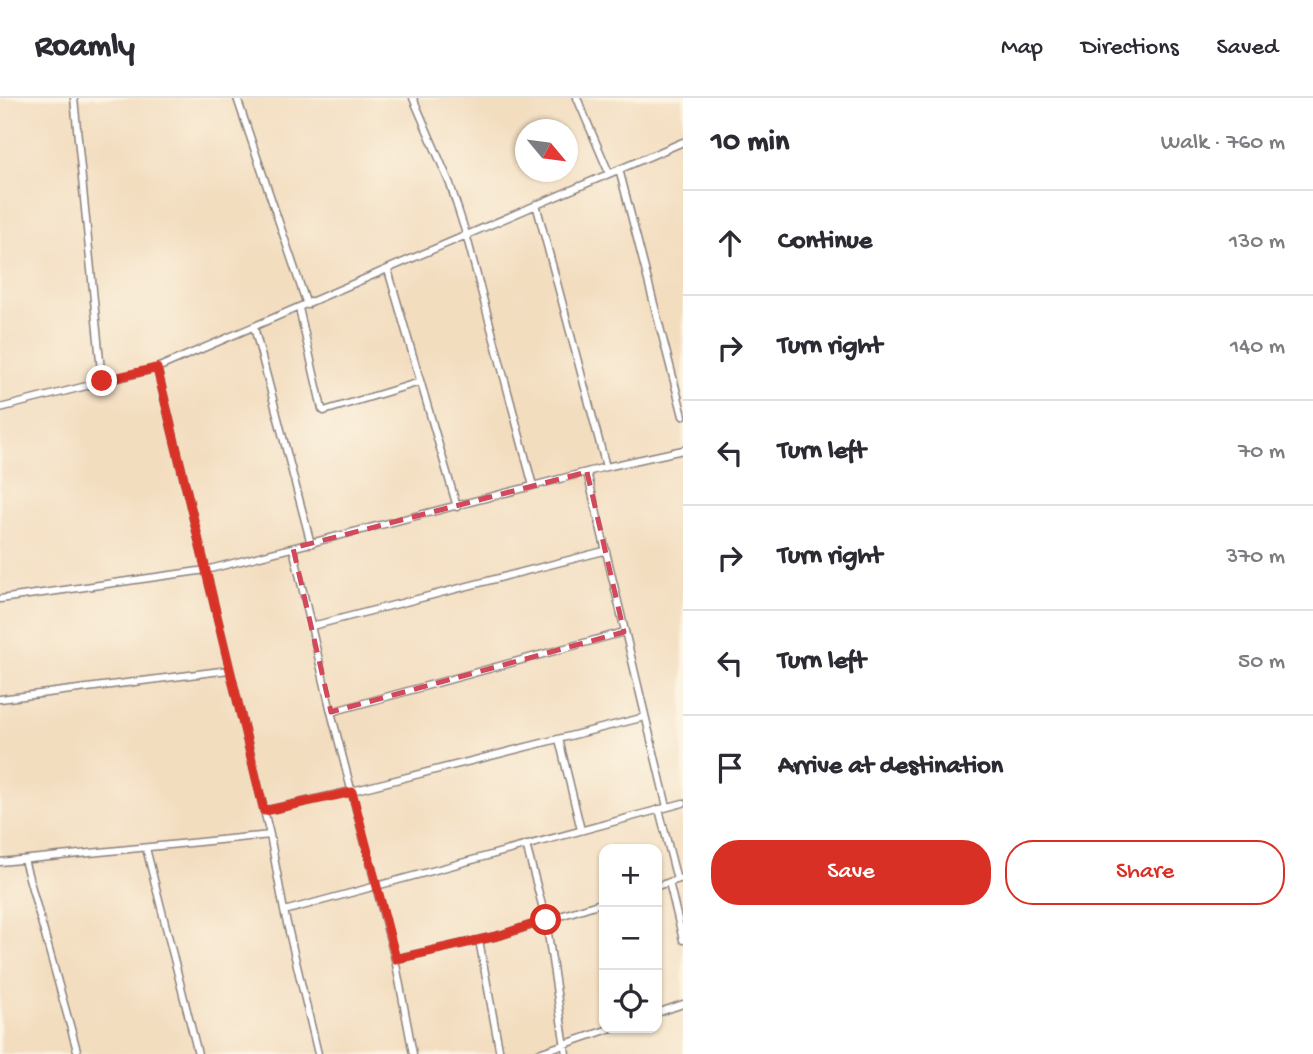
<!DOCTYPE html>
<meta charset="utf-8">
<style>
:root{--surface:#fff;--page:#f7f7f7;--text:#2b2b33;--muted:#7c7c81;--line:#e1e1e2;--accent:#d93025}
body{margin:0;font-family:"Gochi Hand",sans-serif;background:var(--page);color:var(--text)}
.controls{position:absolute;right:21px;bottom:21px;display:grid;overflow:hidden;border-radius:14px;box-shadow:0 2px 5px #0004}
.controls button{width:63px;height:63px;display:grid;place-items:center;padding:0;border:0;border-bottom:2px solid var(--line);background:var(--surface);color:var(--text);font:35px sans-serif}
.compass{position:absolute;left:515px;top:21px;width:63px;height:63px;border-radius:50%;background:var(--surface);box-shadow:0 2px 5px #0004;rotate:119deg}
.stop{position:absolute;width:21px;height:21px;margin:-16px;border:5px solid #d93025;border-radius:50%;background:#fff}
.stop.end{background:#d93025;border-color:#fff;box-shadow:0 2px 7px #0008}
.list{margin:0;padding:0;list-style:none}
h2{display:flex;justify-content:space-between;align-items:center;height:91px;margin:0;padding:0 28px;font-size:30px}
h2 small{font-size:23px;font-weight:400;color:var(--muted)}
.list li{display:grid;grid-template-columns:46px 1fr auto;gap:21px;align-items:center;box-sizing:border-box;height:105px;padding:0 28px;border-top:2px solid var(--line)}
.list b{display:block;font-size:26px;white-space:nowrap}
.list em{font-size:23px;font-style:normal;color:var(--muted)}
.actions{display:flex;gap:14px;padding:21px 28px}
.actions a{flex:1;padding:16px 0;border:2px solid var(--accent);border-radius:28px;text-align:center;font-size:24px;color:var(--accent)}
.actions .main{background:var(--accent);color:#fff}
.icon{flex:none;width:38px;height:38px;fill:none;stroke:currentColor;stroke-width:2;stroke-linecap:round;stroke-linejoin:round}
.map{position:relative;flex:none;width:683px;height:956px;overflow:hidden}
header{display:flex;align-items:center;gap:42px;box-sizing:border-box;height:98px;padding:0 35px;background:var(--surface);border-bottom:2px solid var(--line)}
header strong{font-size:33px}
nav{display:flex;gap:38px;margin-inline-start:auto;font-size:24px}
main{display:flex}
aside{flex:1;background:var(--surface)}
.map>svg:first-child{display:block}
</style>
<header>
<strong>Roamly</strong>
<nav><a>Map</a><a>Directions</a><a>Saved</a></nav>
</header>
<main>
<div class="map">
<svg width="683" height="956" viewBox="0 0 683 956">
<rect width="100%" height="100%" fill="#fcf5e5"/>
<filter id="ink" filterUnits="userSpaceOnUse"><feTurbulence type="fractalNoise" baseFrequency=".0143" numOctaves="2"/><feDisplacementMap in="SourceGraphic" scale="14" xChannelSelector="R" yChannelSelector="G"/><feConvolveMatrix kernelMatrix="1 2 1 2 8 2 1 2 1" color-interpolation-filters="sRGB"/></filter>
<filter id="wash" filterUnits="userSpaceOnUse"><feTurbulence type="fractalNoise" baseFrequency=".00686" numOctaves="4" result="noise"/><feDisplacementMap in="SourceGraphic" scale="28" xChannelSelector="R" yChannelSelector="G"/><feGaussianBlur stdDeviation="1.57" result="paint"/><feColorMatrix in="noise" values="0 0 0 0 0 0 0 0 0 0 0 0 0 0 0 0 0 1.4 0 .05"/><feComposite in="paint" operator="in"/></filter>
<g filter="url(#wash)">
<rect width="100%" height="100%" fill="#f3ddbf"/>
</g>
<g filter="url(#ink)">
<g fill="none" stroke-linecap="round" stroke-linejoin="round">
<g stroke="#8a807d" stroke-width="9">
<path id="street" d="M74 0 102 283
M237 0 307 207
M413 0 450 86 466 136 533 388
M577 0 609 75
M619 71 683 318
M536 106 606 369
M388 172 457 409
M299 210 322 311 324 313 420 284
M254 229 311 446
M157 270 270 737 284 813 318 956
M0 310 157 270 683 44
M587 374 667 709
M293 450 331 614 395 861 413 956
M0 501 206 472 606 369 683 352
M312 528 604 453
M0 601 229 572
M331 614 624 534
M559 641 581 732
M659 711 677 782
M264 713 352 693 645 619
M526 747 546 822 566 956
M146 750 198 956
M24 762 78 956
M0 764 270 737
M669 784 683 842
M657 788 683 780
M284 813 683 705
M479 842 500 956
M395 861 501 837 604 804
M657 915 683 906
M536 956 612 930"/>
</g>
<use href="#street" stroke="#fff" stroke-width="6"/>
</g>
</g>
<g fill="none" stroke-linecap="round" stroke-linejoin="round" filter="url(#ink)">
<path stroke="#d93025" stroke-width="9" d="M102 283 157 270 264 713 352 694 396 861 501 837 546 822"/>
</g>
<path fill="none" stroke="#d1495b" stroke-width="5" stroke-dasharray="14 9" stroke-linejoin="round" d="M587 374 624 534 331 614 293 450Z"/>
</svg>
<div class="controls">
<button>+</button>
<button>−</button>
<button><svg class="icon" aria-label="locate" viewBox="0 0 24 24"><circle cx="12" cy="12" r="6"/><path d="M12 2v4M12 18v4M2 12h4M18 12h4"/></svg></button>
</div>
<svg class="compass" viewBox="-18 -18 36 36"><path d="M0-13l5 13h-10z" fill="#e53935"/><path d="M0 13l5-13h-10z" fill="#7c7c81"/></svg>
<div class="stop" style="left:546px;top:822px"></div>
<div class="stop end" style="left:102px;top:283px"></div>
</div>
<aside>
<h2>10 min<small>Walk · 760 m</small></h2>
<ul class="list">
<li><svg class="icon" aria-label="ahead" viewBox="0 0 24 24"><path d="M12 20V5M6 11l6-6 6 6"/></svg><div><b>Continue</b></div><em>130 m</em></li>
<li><svg class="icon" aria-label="right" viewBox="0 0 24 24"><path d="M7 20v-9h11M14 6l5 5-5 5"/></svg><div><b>Turn right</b></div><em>140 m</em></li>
<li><svg class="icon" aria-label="left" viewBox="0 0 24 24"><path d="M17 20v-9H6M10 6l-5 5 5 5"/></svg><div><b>Turn left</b></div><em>70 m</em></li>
<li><svg class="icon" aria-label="right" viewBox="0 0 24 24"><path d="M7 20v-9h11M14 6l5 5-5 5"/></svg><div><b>Turn right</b></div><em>370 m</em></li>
<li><svg class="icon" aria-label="left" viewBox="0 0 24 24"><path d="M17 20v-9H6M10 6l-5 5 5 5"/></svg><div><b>Turn left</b></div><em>50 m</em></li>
<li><svg class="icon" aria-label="arrive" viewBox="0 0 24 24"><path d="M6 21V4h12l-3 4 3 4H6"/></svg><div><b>Arrive at destination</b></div></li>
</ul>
<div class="actions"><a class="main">Save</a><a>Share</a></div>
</aside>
</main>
